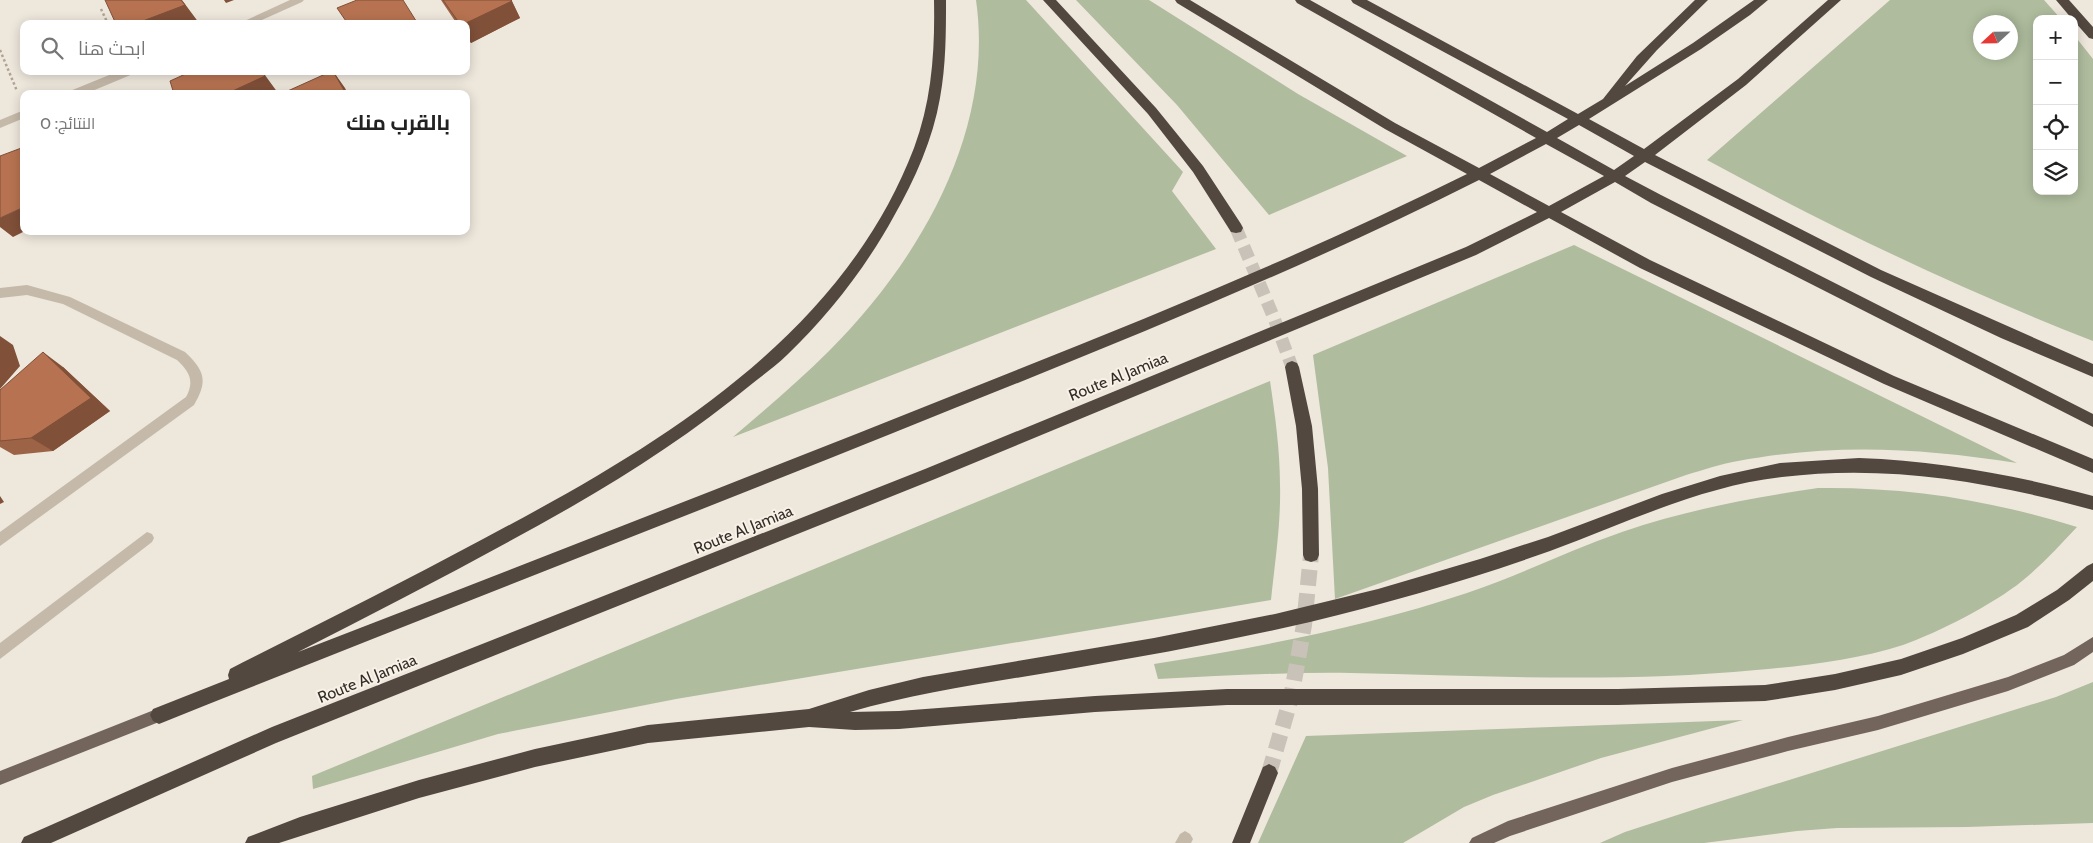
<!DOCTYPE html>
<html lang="ar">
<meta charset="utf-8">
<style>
:root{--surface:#fff;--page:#f6f6f6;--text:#222;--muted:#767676;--line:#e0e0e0}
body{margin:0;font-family:Cabin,Cairo,sans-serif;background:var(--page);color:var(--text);direction:rtl}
.controls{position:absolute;right:15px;top:15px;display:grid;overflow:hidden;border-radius:10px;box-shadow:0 2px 12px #0003}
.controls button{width:45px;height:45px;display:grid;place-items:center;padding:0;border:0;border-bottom:1px solid var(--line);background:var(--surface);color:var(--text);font:25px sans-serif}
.compass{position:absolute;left:1973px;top:15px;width:45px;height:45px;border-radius:50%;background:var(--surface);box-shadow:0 2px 12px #0003;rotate:248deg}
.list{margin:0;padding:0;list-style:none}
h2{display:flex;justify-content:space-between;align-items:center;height:65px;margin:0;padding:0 20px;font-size:21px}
h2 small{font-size:16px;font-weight:400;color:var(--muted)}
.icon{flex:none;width:28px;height:28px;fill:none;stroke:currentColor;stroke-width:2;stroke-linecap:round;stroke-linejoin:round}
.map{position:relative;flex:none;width:2093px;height:843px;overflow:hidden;direction:ltr}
.search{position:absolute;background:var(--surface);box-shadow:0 2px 12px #0003;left:20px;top:20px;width:450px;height:55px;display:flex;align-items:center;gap:12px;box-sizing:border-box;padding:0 18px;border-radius:10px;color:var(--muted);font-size:19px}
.panel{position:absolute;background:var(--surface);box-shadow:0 2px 12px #0003;left:20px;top:90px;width:450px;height:145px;border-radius:10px;direction:rtl}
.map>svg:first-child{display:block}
</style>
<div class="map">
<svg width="2093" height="843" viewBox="0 0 2093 843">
<rect width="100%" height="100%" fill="#eee7dc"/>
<path fill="#afbc9d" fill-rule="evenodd" d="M976 0H1026L1183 172 1172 191 1216 249 733 437C766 409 799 381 829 351 919 261 995 132 976 0Z
M1076 0H1149L1298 94 1407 156 1269 215 1177 105Z
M1890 0H2044L2061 19H2037V191H2074V35L2093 59V341C1960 289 1832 228 1707 160ZM1980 22H2010V52H1980Z
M1574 245 2017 463C1920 448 1835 443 1738 461 1720 464 1703 470 1686 475L1335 599 1328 468 1313 355Z
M1270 381C1275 415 1280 450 1280 485 1281 523 1275 562 1271 600L676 699 498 734 313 789 312 776Z
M1818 488C1910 487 1989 500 2077 527 2059 546 2042 565 2022 581 1994 604 1937 633 1903 645 1856 660 1804 666 1756 670 1621 683 1486 676 1351 673 1286 672 1222 676 1158 679L1154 664C1260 647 1365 627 1467 593 1520 575 1570 550 1622 532 1686 510 1751 498 1818 488Z
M2093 682V823L1967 827 1837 828 1797 831 1704 843H1600L1625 832 1702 807 2056 697Z
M1743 720 1601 758 1493 795 1464 807 1403 843H1258L1306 736Z"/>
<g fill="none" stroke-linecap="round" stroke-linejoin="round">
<path stroke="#c9c2b8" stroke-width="13" stroke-dasharray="13 7" stroke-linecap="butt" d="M1236 228 1274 318 1292 367"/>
<path stroke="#c9c2b8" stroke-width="16" stroke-dasharray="16 8" stroke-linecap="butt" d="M1269 773 1291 698 1304 625 1311 555"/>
<path stroke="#b1a393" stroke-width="2.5" stroke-dasharray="2.5 2.5" stroke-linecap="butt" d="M101 9 108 24
M0 50 17 91"/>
<path fill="#c5b9a9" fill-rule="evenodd" d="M147 532 152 534 154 538 152 542 0 659V643Z
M1185 831 1190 834 1193 839 1191 843H1175L1180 834Z"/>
<path fill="#c5b9a9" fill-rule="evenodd" d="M290 0H304L302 2 253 24H238Z
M119 71H134L133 74 85 94H69L70 91Z
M24 110V118L0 128V120Z
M27 285 70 297 185 352C205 371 208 381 194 405L0 546V532L186 397C195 381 189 371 177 360L63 304 27 295 0 298V288Z"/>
<path fill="#73655b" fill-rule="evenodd" d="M2093 637V652L2074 665 2008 691 1878 730 1788 751 1672 782 1510 836 1494 843H1469L1472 838 1508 821 1672 768 1788 737 1878 716 2008 677 2064 655Z
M159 708 164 710 166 715 164 720 0 785V771Z"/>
<path fill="#534840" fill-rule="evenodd" d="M934 0H946C946 33 946 65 940 98 933 139 915 179 894 216 866 267 829 315 787 355 776 366 764 374 753 383 696 430 635 470 571 507 481 558 390 605 298 652 517 567 736 482 954 395 1128 326 1300 257 1467 174L1385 129 1177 3 1175 0H1190L1395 123 1479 168 1536 138 1297 3 1295 0H1310L1547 132 1568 119 1353 3 1351 0H1367L1578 114 1603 99 1637 56 1695 0H1708L1657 50 1625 86 1693 43 1754 0H1768L1750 15 1701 49 1589 119 1644 149 1738 79 1828 0H1841L1746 85 1655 155 1881 270 2093 364V377L2001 338 1871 277 1645 162 1625 176 1661 195 2093 414V427L1651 203 1615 182 1561 212 1650 260 1894 376 2093 459V473L1884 384 1640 268 1549 218 1476 255 935 479 276 743 51 843H21L24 837 272 727 925 469 1466 247 1537 212 1479 180C1288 276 1090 354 893 433 649 531 403 626 159 724L153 721 150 715 153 709 229 679 228 675 230 669C315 626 399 584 483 539 655 448 841 339 914 148 932 100 935 50 934 0ZM1579 125 1634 156 1614 170 1557 138ZM1546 144 1604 176 1549 206 1490 174Z
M1043 0H1056L1156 108 1203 166 1241 224 1243 228 1241 232 1236 233 1231 232 1193 172 1148 114Z
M2056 0H2069L2093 27V39L2089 38 2074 21V19H2072Z
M1292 361 1297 363 1299 367 1312 426 1318 489 1319 555 1317 560 1311 562 1305 560 1303 555 1302 489 1296 426 1285 367 1287 363Z
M1859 458C1939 461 2016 475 2093 496V510C1991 482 1888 464 1782 477 1701 486 1626 523 1550 551 1472 579 1391 602 1310 622 1229 641 1147 656 1064 670 993 682 920 692 850 712L899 711 1095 696 1227 689H1618L1765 685 1835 674 1901 659 1962 638 2016 615 2057 590 2087 566 2093 563V581L2069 600 2028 627 1963 654 1901 675 1835 690 1765 701 1618 705H1227L1095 712 899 729 855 730 809 727 648 743 535 767 419 798 279 843H245L248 837 300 817 419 780 535 749 648 725 809 709 869 690 923 677 1154 638 1275 614 1378 589 1480 559 1548 537 1662 494 1720 476 1780 463Z
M1269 764 1275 767 1278 773 1250 843H1232L1263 767Z"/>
</g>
<path fill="#9d6346" d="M441 0H511L520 18 471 43 466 36V24H457Z
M63 367 110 411 53 451 14 455 0 447V390Z"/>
<path fill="#805039" d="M181 0H182L199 23 196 24H135Z
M224 0H234L226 3Z
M512 1 520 18 471 43 466 35V24H464Z
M261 71H262L278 93 226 94Z
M333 71 345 88 348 94H341Z
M24 207V231H25L13 237 0 227V218Z
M0 336 13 345 20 366 0 389Z
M43 352 63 367 110 411 53 451 31 438Z
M0 496 4 502 0 504Z"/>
<path fill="#b77351" stroke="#805039" d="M105 0H181L185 5 135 24H116Z
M357 0H403L418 24H348L337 8Z
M443 0H511L512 1 464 24H460Z
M192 71H261L265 76 226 94H174L170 81Z
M332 71H333L345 92 341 94H281Z
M24 147V207L0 218V156Z
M43 352 91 398 31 438 0 441V390Z"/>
<g text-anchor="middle" stroke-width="4" stroke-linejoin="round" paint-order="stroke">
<g font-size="16" fill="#332d28" stroke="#f7f1e7">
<text transform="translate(1118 376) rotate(-22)" y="6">Route Al Jamiaa</text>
<text transform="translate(743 529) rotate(-22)" y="6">Route Al Jamiaa</text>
<text transform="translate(367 678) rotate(-22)" y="6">Route Al Jamiaa</text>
</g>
</g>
</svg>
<div class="controls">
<button>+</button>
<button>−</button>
<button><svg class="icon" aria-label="locate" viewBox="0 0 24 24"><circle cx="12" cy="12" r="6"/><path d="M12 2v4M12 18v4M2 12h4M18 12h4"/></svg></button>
<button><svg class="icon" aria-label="layers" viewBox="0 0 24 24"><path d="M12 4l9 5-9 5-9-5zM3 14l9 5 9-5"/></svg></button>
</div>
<svg class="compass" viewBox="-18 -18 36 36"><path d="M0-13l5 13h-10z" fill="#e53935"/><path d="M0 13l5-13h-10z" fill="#767676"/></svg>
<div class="search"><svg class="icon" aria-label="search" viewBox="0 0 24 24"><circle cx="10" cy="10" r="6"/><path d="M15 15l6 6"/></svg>ابحث هنا</div>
<section class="panel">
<h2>بالقرب منك<small>النتائج: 0</small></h2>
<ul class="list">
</ul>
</section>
</div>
